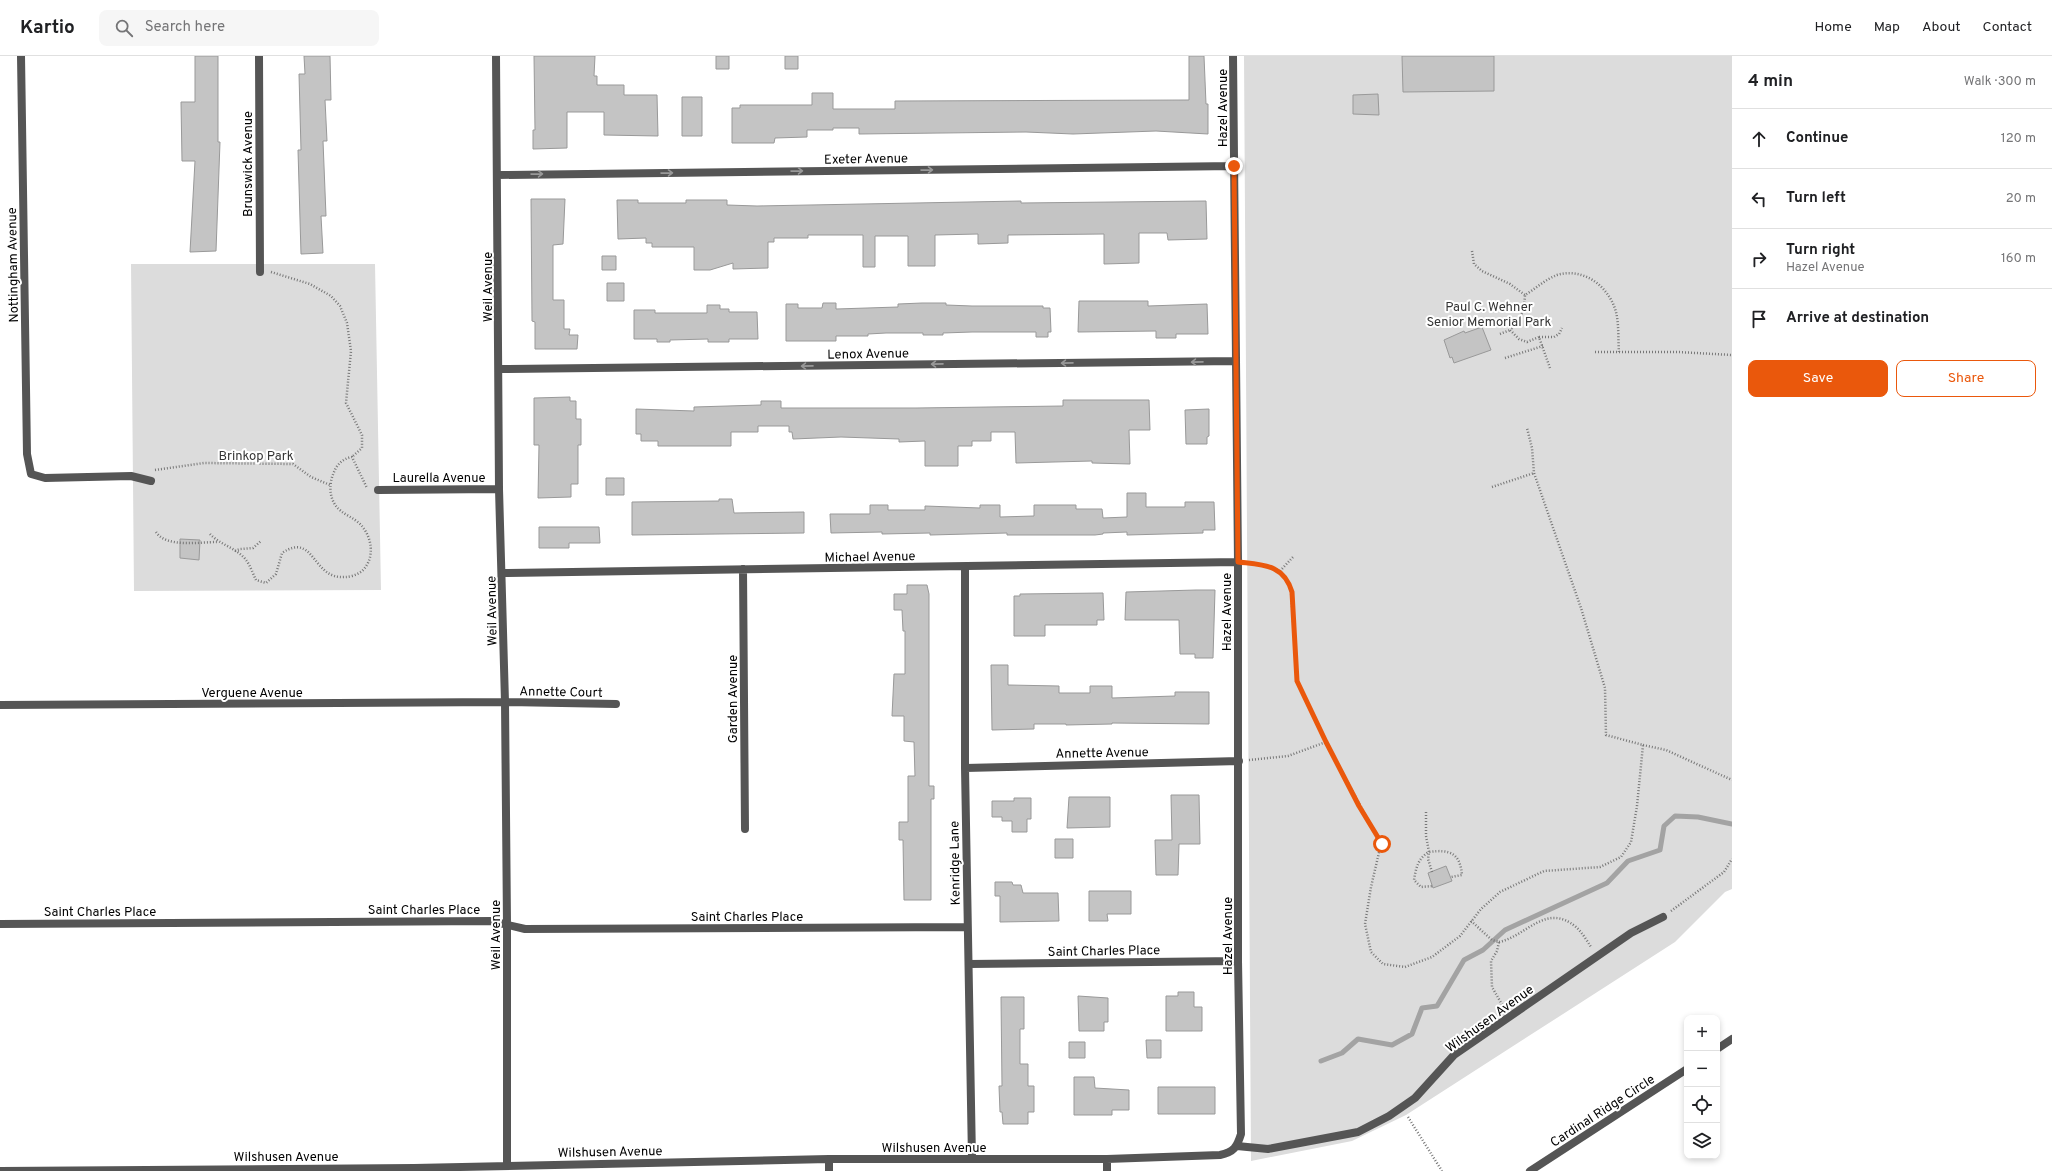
<!DOCTYPE html>
<meta charset="utf-8">
<style>
:root{--surface:#fff;--page:#f6f6f6;--text:#202124;--muted:#757577;--line:#e0e0e0;--accent:#ea580c}
body{margin:0;font-family:Overpass,sans-serif;background:var(--page);color:var(--text)}
.controls{position:absolute;right:12px;bottom:12px;display:grid;overflow:hidden;border-radius:8px;box-shadow:0 2px 6px #0003}
.controls button{width:36px;height:36px;display:grid;place-items:center;padding:0;border:0;border-bottom:1px solid var(--line);background:var(--surface);color:var(--text);font:20px sans-serif}
.stop{position:absolute;width:12px;height:12px;margin:-9px;border:3px solid #ea580c;border-radius:50%;background:#fff}
.stop.end{background:#ea580c;border-color:#fff;box-shadow:0 1px 4px #0008}
.list{margin:0;padding:0;list-style:none}
h2{display:flex;justify-content:space-between;align-items:center;height:52px;margin:0;padding:0 16px;font-size:17px}
h2 small{font-size:13px;font-weight:400;color:var(--muted)}
.list li{display:grid;grid-template-columns:26px 1fr auto;gap:12px;align-items:center;box-sizing:border-box;height:60px;padding:0 16px;border-top:1px solid var(--line)}
.list b{display:block;font-size:15px;white-space:nowrap}
.list p{margin:0;font-size:13px;white-space:nowrap;color:var(--muted)}
.list em{font-size:13px;font-style:normal;color:var(--muted)}
.actions{display:flex;gap:8px;padding:12px 16px}
.actions a{flex:1;padding:9px 0;border:1px solid var(--accent);border-radius:8px;text-align:center;font-size:14px;color:var(--accent)}
.actions .main{background:var(--accent);color:#fff}
.icon{flex:none;width:22px;height:22px;fill:none;stroke:currentColor;stroke-width:2;stroke-linecap:round;stroke-linejoin:round}
.map{position:relative;flex:none;width:1732px;height:1115px;overflow:hidden}
header{display:flex;align-items:center;gap:24px;box-sizing:border-box;height:56px;padding:0 20px;background:var(--surface);border-bottom:1px solid var(--line)}
header strong{font-size:19px}
nav{display:flex;gap:22px;margin-inline-start:auto;font-size:14px}
.search{width:280px;height:36px;background:var(--page);display:flex;align-items:center;gap:10px;box-sizing:border-box;padding:0 14px;border-radius:8px;color:var(--muted);font-size:15px}
main{display:flex}
aside{flex:1;background:var(--surface)}
.map>svg:first-child{display:block}
</style>
<header>
<strong>Kartio</strong>
<div class="search"><svg class="icon" aria-label="search" viewBox="0 0 24 24"><circle cx="10" cy="10" r="6"/><path d="M15 15l6 6"/></svg>Search here</div>
<nav><a>Home</a><a>Map</a><a>About</a><a>Contact</a></nav>
</header>
<main>
<div class="map">
<svg width="1732" height="1115" viewBox="0 0 1732 1115">
<rect width="100%" height="100%" fill="#fff"/>
<path fill="#dcdcdc" d="M1244 0H1732V833L1725 836 1675 886 1406 1059 1352 1085 1251 1105Z
M131 208H375L381 534 134 535Z"/>
<g fill="none" stroke-linecap="round" stroke-linejoin="round">
<path stroke="#a3a3a3" stroke-width="5" d="M1321 1005 1342 997 1358 983 1392 989 1412 978 1422 952 1437 950 1464 904 1483 894 1505 874 1607 827 1628 805 1660 794 1664 770 1675 760 1698 761 1732 768"/>
</g>
<path fill="#c4c4c4" stroke="#999" d="M195 0H218V86H220L216 195 190 196 195 105H182L181 46H195Z
M304 0H330L331 44H325L327 85H323L326 160H321L323 197 301 198 298 94H301L299 18H305Z
M534 0H595L594 20H597V29H624V39H657L658 80 604 79V56H567V92L533 93V74H535Z
M716 0H729V13H716Z
M785 0H798V13H785Z
M1189 0H1204L1206 48H1208V78L1156 75 1073 78 1026 76 859 78V72H833V74H807V81L775 82 774 87H732V52H740V49H812V37H833V53H895V45L1189 44Z
M1402 0H1494V35L1403 36Z
M1378 38 1379 59 1353 58V39Z
M682 41H702V80H682Z
M531 143H565L563 188 553 189V244H564V273H570L569 279H578L577 293H535V266L532 265Z
M617 144H638V147H686V144H727V149L757 150 1021 145V147L1206 145 1207 183 1168 184 1167 177H1139V207L1104 208V178L1008 179V187L978 188V178L935 179V210H908V180H875V211H863V179H808V182H774V186H768V212L733 213V207L710 214H694V191H652V187H646V182L618 183Z
M602 200H616V214H602Z
M607 227H624V245H607Z
M1079 245H1148V250L1207 248 1208 278H1176V282H1156V275L1078 276Z
M823 247H836V253L898 251V248L922 247H946V249L972 250H1043V252H1050L1051 276H1048V281H1036V276H972L943 277V279H923V277H886L868 278V280H836V285H786V248H798V252H822Z
M707 249H720V253H729V256H757L758 283H729V286H708V283L670 284V286H657V283H634V254H655V257H707Z
M1482 271 1491 294 1454 307 1452 301 1450 302 1444 284 1464 275 1465 277Z
M570 341V345H576V363H581V389H578V428H571V441L538 442 539 389H534V342Z
M1063 344H1149L1150 374H1129L1130 408 1092 407V405L1016 407 1015 376H991V385H972V390H958V410H925V385L899 386V383L841 381 793 383 792 376H789V370H758V376H731V390H658V385H641V378H636V353L694 355V351L761 349V345H781V352H916L1063 350Z
M1209 353V380L1207 381V388H1186L1185 354Z
M606 422H624V439H606Z
M1127 437H1146V451H1185V446H1214L1215 474H1203V477L1127 479V476L1103 477V478L1095 479H1007V477L930 479V477L882 478V476L831 477 830 458H870V449H888V454H925V450L980 452V449H1000V461L1034 460V449H1076V453H1102L1103 462 1127 461Z
M719 443H732L734 457 804 456V477L632 479V446L719 445Z
M539 471H599L600 487H569V492H539Z
M180 483 200 484 199 504 180 502Z
M907 529H927L929 538V730H934V743H931V844H904L903 784H899V766H908V720H915L914 686 904 685V660H892L894 618H905V575H903L902 554H894V538H907Z
M1196 534H1215L1213 602H1195V598H1180L1179 564H1125L1126 536Z
M1103 537 1104 564H1097V569H1045V580H1014V540H1020V538Z
M991 609H1008V629L1059 630V637H1090V630H1112V642L1175 640V636H1209V668L1112 667V668L1066 669V668H1034V673L992 674Z
M1171 739H1199L1200 788H1179L1178 819H1156L1155 784H1172Z
M1069 741H1110V771L1067 772Z
M1014 742H1031V763H1027V776H1012V765H1002V761H992V745H1014Z
M1055 783H1073V802H1055Z
M1446 810 1452 825 1433 832 1428 817Z
M995 826H1012L1013 829H1021L1023 837H1058L1059 865 1000 866V840H995Z
M1089 835H1131V858H1107L1108 865H1089Z
M1178 936H1194V951H1202V975H1166V940H1178Z
M1078 940 1108 942V966H1104V975H1079Z
M1001 941H1024V973H1020V1008H1028V1030H1034V1056H1028V1068H1003L1002 1056H1000L999 1030H1002Z
M1146 984H1161V1002H1147Z
M1069 986H1085V1002H1069Z
M1074 1021H1094L1095 1032 1129 1034V1054H1112V1059H1074Z
M1158 1031H1215V1058H1158Z"/>
<g fill="none" stroke-linecap="round" stroke-linejoin="round">
<path stroke="#777" stroke-width="2.5" stroke-dasharray="1 2" stroke-linecap="butt" d="M1472 195 1474 208 1482 215 1510 228 1525 239
M271 216 310 228 331 240 340 250 347 267 351 295 346 347 362 379V392L352 401
M1500 278 1510 274
M1539 281H1554L1559 278 1562 272
M1595 296H1678L1732 299
M1505 302 1543 290
M1550 312 1539 281 1527 286 1519 283 1510 274C1522 262 1524 255 1525 239 1535 233 1546 223 1557 219 1583 211 1609 230 1616 256 1619 268 1618 283 1619 296
M155 414 204 407 293 408 311 421 330 429
M1492 431 1534 417
M156 476C166 492 200 486 217 486
M210 478C220 489 237 492 246 504 250 509 253 518 256 524L266 527 276 518 282 497C315 475 312 524 345 521 350 521 357 519 362 515 376 502 372 479 359 467 353 462 346 459 341 455 329 446 328 429 334 416 337 408 344 402 352 401L367 432
M235 495 240 493 253 492 261 485
M1250 507C1272 510 1285 512 1291 536L1297 625 1326 686 1381 788 1371 831 1365 868 1371 896 1383 908 1405 911 1432 901 1460 880 1481 853 1500 836 1544 815 1600 811 1621 801 1631 786 1637 750 1643 689 1606 679 1605 632 1581 552 1534 417 1532 392 1527 372
M1280 515 1293 501
M1643 689 1666 694 1732 724
M1249 704 1288 700 1326 686
M1426 756V780L1429 796C1418 802 1416 812 1414 824L1421 831 1433 830
M1432 816 1428 803 1429 796C1450 793 1460 797 1462 819L1451 821
M1671 855 1724 816 1732 803
M1471 865 1492 884 1499 886 1497 895 1491 905 1492 931 1504 952
M1499 886C1527 880 1546 846 1576 871 1582 876 1587 885 1591 891
M1408 1061 1442 1115"/>
<path stroke="#555" stroke-width="8" d="M21 0 27 398 31 418 45 422 131 420 151 425
M259 0 260 216
M496 0 499 433 505 646 507 868V1109
M498 119 1234 110
M499 313 1236 305
M378 434 499 433
M965 511V712L972 1103
M743 513 745 773
M502 517 1238 506
M0 649 505 646 616 648
M965 712 1239 705
M0 868 491 865 525 873 967 871
M969 908 1238 905
M1717 993 1732 983
M1237 1090 1268 1093 1358 1076 1389 1060 1415 1042 1454 999 1631 877 1663 861
M829 1103V1115
M1107 1103V1115
M0 1115 414 1112 829 1103H1107L1220 1099C1234 1096 1237 1091 1241 1078L1238 905V506L1233 0
M1530 1115 1687 1013"/>
</g>
<defs><path id="oneway-shaft" d="M-6 0H5M1.5-3L5.5 0L1.5 3" fill="none" stroke-width="1.6" stroke-linecap="round" stroke-linejoin="round"/></defs>
<g stroke="#999">
<use href="#oneway-shaft" transform="translate(927 114) rotate(-1)"/>
<use href="#oneway-shaft" transform="translate(797 115) rotate(-1)"/>
<use href="#oneway-shaft" transform="translate(667 117) rotate(-1)"/>
<use href="#oneway-shaft" transform="translate(537 118) rotate(-1)"/>
<use href="#oneway-shaft" transform="translate(1197 306) rotate(179)"/>
<use href="#oneway-shaft" transform="translate(1067 307) rotate(179)"/>
<use href="#oneway-shaft" transform="translate(937 308) rotate(179)"/>
<use href="#oneway-shaft" transform="translate(807 310) rotate(179)"/>
</g>
<g fill="none" stroke-linecap="round" stroke-linejoin="round">
<path stroke="#ea580c" stroke-width="5" d="M1234 110 1238 506C1263 509 1284 508 1292 536L1297 625 1326 686 1359 750 1382 788"/>
</g>
<g text-anchor="middle" stroke-width="4" stroke-linejoin="round" paint-order="stroke">
<g font-size="13" fill="#000" stroke="#fff">
<text transform="translate(1222 52) rotate(-90)" y="5">Hazel Avenue</text>
<text transform="translate(866 102) rotate(-1)" y="5">Exeter Avenue</text>
<text transform="translate(247 108) rotate(-90)" y="5">Brunswick Avenue</text>
<text transform="translate(12 209) rotate(-91)" y="5">Nottingham Avenue</text>
<text transform="translate(487 231) rotate(-90)" y="5">Weil Avenue</text>
<text transform="translate(868 297) rotate(-1)" y="5">Lenox Avenue</text>
<text x="439" y="426">Laurella Avenue</text>
<text transform="translate(870 500) rotate(-1)" y="5">Michael Avenue</text>
<text transform="translate(491 555) rotate(-91)" y="5">Weil Avenue</text>
<text transform="translate(1226 556) rotate(-90)" y="5">Hazel Avenue</text>
<text transform="translate(561 635) rotate(1)" y="5">Annette Court</text>
<text x="252" y="641">Verguene Avenue</text>
<text transform="translate(732 643) rotate(-90)" y="5">Garden Avenue</text>
<text transform="translate(1102 696) rotate(-1)" y="5">Annette Avenue</text>
<text transform="translate(954 807) rotate(-91)" y="5">Kenridge Lane</text>
<text x="424" y="858">Saint Charles Place</text>
<text x="100" y="860">Saint Charles Place</text>
<text x="747" y="865">Saint Charles Place</text>
<text transform="translate(495 879) rotate(-90)" y="5">Weil Avenue</text>
<text transform="translate(1227 880) rotate(-90)" y="5">Hazel Avenue</text>
<text transform="translate(1104 894) rotate(-1)" y="5">Saint Charles Place</text>
<text transform="translate(1489 962) rotate(-36)" y="5">Wilshusen Avenue</text>
<text transform="translate(1602 1054) rotate(-33)" y="5">Cardinal Ridge Circle</text>
<text x="934" y="1096">Wilshusen Avenue</text>
<text transform="translate(610 1095) rotate(-1)" y="5">Wilshusen Avenue</text>
<text x="286" y="1105">Wilshusen Avenue</text>
</g>
<g font-size="13" fill="#333" stroke="#fff">
<text x="1489" y="255">Paul C. Wehner<tspan x="1489" dy="15">Senior Memorial Park</tspan></text>
<text x="256" y="404">Brinkop Park</text>
</g>
</g>
</svg>
<div class="controls">
<button>+</button>
<button>−</button>
<button><svg class="icon" aria-label="locate" viewBox="0 0 24 24"><circle cx="12" cy="12" r="6"/><path d="M12 2v4M12 18v4M2 12h4M18 12h4"/></svg></button>
<button><svg class="icon" aria-label="layers" viewBox="0 0 24 24"><path d="M12 4l9 5-9 5-9-5zM3 14l9 5 9-5"/></svg></button>
</div>
<div class="stop" style="left:1382px;top:788px"></div>
<div class="stop end" style="left:1234px;top:110px"></div>
</div>
<aside>
<h2>4 min<small>Walk · 300 m</small></h2>
<ul class="list">
<li><svg class="icon" aria-label="ahead" viewBox="0 0 24 24"><path d="M12 20V5M6 11l6-6 6 6"/></svg><div><b>Continue</b></div><em>120 m</em></li>
<li><svg class="icon" aria-label="left" viewBox="0 0 24 24"><path d="M17 20v-9H6M10 6l-5 5 5 5"/></svg><div><b>Turn left</b></div><em>20 m</em></li>
<li><svg class="icon" aria-label="right" viewBox="0 0 24 24"><path d="M7 20v-9h11M14 6l5 5-5 5"/></svg><div><b>Turn right</b><p>Hazel Avenue</p></div><em>160 m</em></li>
<li><svg class="icon" aria-label="arrive" viewBox="0 0 24 24"><path d="M6 21V4h12l-3 4 3 4H6"/></svg><div><b>Arrive at destination</b></div></li>
</ul>
<div class="actions"><a class="main">Save</a><a>Share</a></div>
</aside>
</main>
